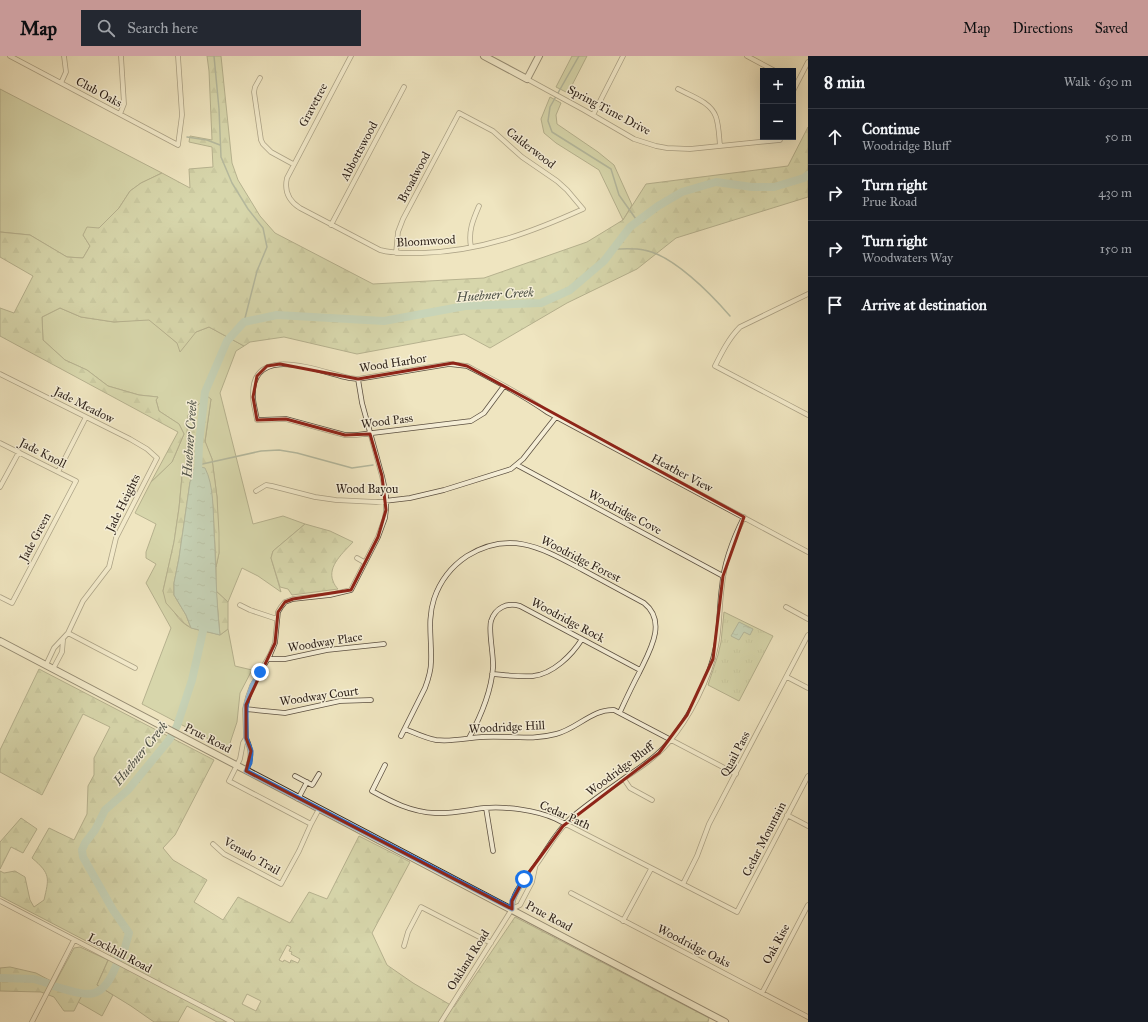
<!DOCTYPE html>
<meta charset="utf-8">
<style>
:root{--surface:#171b24;--page:#242831;--text:#f1f3f6;--muted:#9ea1a6;--line:#363941;--accent:#c59692}
body{margin:0;font-family:"IM FELL Great Primer",serif;background:var(--page);color:var(--text)}
.controls{position:absolute;right:12px;top:12px;display:grid;overflow:hidden;border-radius:0px;box-shadow:0 4px 16px #0002}
.controls button{width:36px;height:36px;display:grid;place-items:center;padding:0;border:0;border-bottom:1px solid var(--line);background:var(--surface);color:var(--text);font:20px sans-serif}
.stop{position:absolute;width:12px;height:12px;margin:-9px;border:3px solid #1a73e8;border-radius:50%;background:#fff}
.stop.end{background:#1a73e8;border-color:#fff;box-shadow:0 1px 4px #0008}
.list{margin:0;padding:0;list-style:none}
h2{display:flex;justify-content:space-between;align-items:center;height:52px;margin:0;padding:0 16px;font-size:17px}
h2 small{font-size:13px;font-weight:400;color:var(--muted)}
.list li{display:grid;grid-template-columns:26px 1fr auto;gap:12px;align-items:center;box-sizing:border-box;height:56px;padding:0 16px;border-top:1px solid var(--line)}
.list b{display:block;font-size:15px;white-space:nowrap}
.list p{margin:0;font-size:13px;white-space:nowrap;color:var(--muted)}
.list em{font-size:13px;font-style:normal;color:var(--muted)}
.icon{flex:none;width:22px;height:22px;fill:none;stroke:currentColor;stroke-width:2;stroke-linecap:round;stroke-linejoin:round}
.map{position:relative;flex:none;width:808px;height:966px;overflow:hidden}
header{display:flex;align-items:center;gap:24px;box-sizing:border-box;height:56px;padding:0 20px;background:var(--accent);color:#111}
header strong{font-size:19px}
nav{display:flex;gap:22px;margin-inline-start:auto;font-size:14px}
.search{width:280px;height:36px;background:var(--page);display:flex;align-items:center;gap:10px;box-sizing:border-box;padding:0 14px;border-radius:0px;color:var(--muted);font-size:15px}
main{display:flex}
aside{flex:1;background:var(--surface)}
.map>svg:first-child{display:block}
</style>
<header>
<strong>Map</strong>
<div class="search"><svg class="icon" aria-label="search" viewBox="0 0 24 24"><circle cx="10" cy="10" r="6"/><path d="M15 15l6 6"/></svg>Search here</div>
<nav><a>Map</a><a>Directions</a><a>Saved</a></nav>
</header>
<main>
<div class="map">
<svg width="808" height="966" viewBox="0 0 808 966">
<defs>
<pattern id="forest-firs" width="22" height="20" patternUnits="userSpaceOnUse"><rect width="22" height="20" fill="#bac492"/><path d="M5 1l3.5 6h-7zM16 11l3.5 6h-7z" fill="#a0a87d"/></pattern>
<pattern id="park-tufts" width="24" height="20" patternUnits="userSpaceOnUse"><rect width="24" height="20" fill="#bac492"/><path d="M3 7l-1-3M5 7V3M7 7l1-3M15 17l-1-3M17 17v-4M19 17l1-3" fill="none" stroke="#a0a87d"/></pattern>
<pattern id="water-ripples" width="26" height="14" patternUnits="userSpaceOnUse"><rect width="26" height="14" fill="#9abfaf"/><path d="M2 4q2-2 4 0t4 0M15 11q2-2 4 0t4 0" fill="none" stroke="#7e9b8d"/></pattern>
</defs>
<rect width="100%" height="100%" fill="#efe5c0"/>
<filter id="stains"><feTurbulence type="fractalNoise" baseFrequency=".005" numOctaves="4"/><feColorMatrix values="0 0 0 0 .2 0 0 0 0 .09 0 0 0 0 .02 0 0 0 .5 -.17"/></filter>
<radialGradient id="worn" r=".72"><stop offset=".6" stop-color="#630" stop-opacity="0"/><stop offset="1" stop-color="#630" stop-opacity=".3"/></radialGradient>
<path fill="#bac492" stroke="#727254" d="M572 0H587L568 37 556 31Z
M0 33 162 117 141 127 130 135 119 152 99 172 83 179 90 190 83 202 67 201 30 179 0 176Z
M550 41 561 47 556 59 557 68 598 96 614 109 632 149 623 164 599 114 556 87 544 77 541 63Z
M60 252 81 261 114 266 149 263 177 287 196 276 209 271 244 290 236 295 220 337 253 468 283 460 305 468 273 495 271 502 281 536 258 520 242 512 228 546 216 535V511L219 497 217 441 212 403 205 386 211 343 187 376 193 392 192 406 182 420 179 452 174 486 163 535C170 548 177 567 192 572 200 575 211 576 220 579L228 573 235 610 252 614 240 637 237 666 228 693 142 648 171 572 146 527 156 508 146 502V496L156 468 135 457 151 426 172 406 184 378 179 368 159 355 156 344 158 341 139 339 108 330 87 314 65 304 43 284 42 261Z
M80 891 108 904 97 929 113 939 102 960 78 946 81 941 55 927 74 892Z"/>
<path fill="url(#forest-firs)" stroke="#727254" fill-rule="evenodd" d="M207 0H221L232 107 238 124 260 160 275 177 373 228 484 222 587 186 623 164 646 128 788 110 808 71V141L676 182 637 213 567 247 490 292 464 278 357 298 284 281 250 286 244 290 209 271 196 276 180 296 177 287 149 264 114 266 81 261 60 252 42 261 43 284 65 304 87 314 108 330 139 339 158 341 156 344 159 355 179 368 184 378 172 406 151 426 178 376 0 280V252L14 257 33 220 0 201V176L30 179 67 201 83 202 90 190 83 179 87 171 99 172 119 152 130 135 141 127 162 117 190 132 189 113 213 111 212 91 189 86 190 80 212 84 209 15Z
M207 340 211 343 205 385 212 403 217 441 219 477V497L216 511 213 451 210 428 190 426 179 502 174 527V539L186 559 191 572 184 567 166 547 163 535 174 486 179 452 182 420 192 406 193 392 187 376 188 359Z
M305 468 330 475 353 486C344 496 327 510 333 525 334 528 336 531 338 533L292 539 288 533 280 531 271 502 273 495Z
M216 535 228 546V573L220 579Z
M39 613 214 704 175 779 163 792 173 804 207 824 194 846 223 864 238 841 290 867 309 836 327 843 359 780 410 806 372 877 387 909 413 927 454 951 515 861 709 962 708 966H217L187 950 178 966H154L131 950 97 929 111 898 0 840V815L4 817 15 815 25 821 30 844 34 851 44 844C49 822 51 818 32 802L49 772 74 784 87 758 88 730 94 719V702L110 671 83 658 42 739 0 716V694ZM287 889 291 891 289 895 292 896 291 898 300 903 298 907 291 904 290 907 284 904 283 906 279 904ZM247 938 261 945 256 955 242 948Z
M21 762 37 773 23 797 11 791 0 813V786Z
M10 911 36 917 81 941 74 955H64L54 941 41 936 0 935V912Z"/>
<path fill="url(#park-tufts)" stroke="#727254" d="M724 556 773 580 739 645 708 629 718 599 721 586Z"/>
<path fill="url(#water-ripples)" stroke="#6e7f72" d="M196 410 205 412C214 429 213 456 214 475 216 510 216 544 220 579L191 572 186 559 174 539V527L179 502 190 426 193 414Z
M739 566 753 573 750 579 744 576 739 584 731 580Z"/>
<g fill="none" stroke-linecap="round" stroke-linejoin="round">
<path stroke="#6e7f72" stroke-width="1.5" d="M214 0 219 53 221 101 232 127 248 153 263 172 267 191 257 215 244 266
M579 0 550 51 548 65 552 76 611 113 619 139 638 166
M187 81 207 84 220 89
M613 193C623 193 635 192 644 194 673 199 711 238 730 260
M198 409 261 395 279 394 297 397 352 412 373 409"/>
<path stroke="#9abfaf" stroke-width="8" d="M198 420 199 387 205 336 227 285 244 266 277 259 384 265 465 250 541 247 570 234 604 205 630 171 658 150 682 136 716 126 752 131H774L804 122 808 119
M118 903 124 895 129 877 113 854 83 801 82 794 85 787 95 774 105 754 128 734 169 684 177 670 192 624 203 575 202 566
M0 922 34 923 47 927
M53 930C86 939 101 948 116 910"/>
<g stroke="#5c5041" stroke-width="5.5">
<path id="street" d="M10 0 178 89 182 59 178 0
M351 0 287 122C284 135 289 145 300 152L380 194C394 198 408 197 422 197 481 195 530 177 583 153L567 134 557 125 522 101 493 75 459 57 403 163 398 176 396 197
M747 0 775 15
M260 22 255 31 254 36 261 84 263 88 271 96 293 108
M527 23 584 54 634 83 656 90 667 92 690 93 780 84V81
M61 27 66 16 64 0
M678 33C691 40 711 46 716 61 719 70 719 80 720 90
M793 35 808 6
M120 58 124 48 121 0
M593 59 623 0
M331 169 404 31
M471 191C468 175 473 164 479 150
M808 238 740 271C729 282 722 296 715 310L808 359
M0 318 130 383 147 393 157 402 116 482 109 511 83 545 68 577 54 592 46 609
M504 330 484 357 471 365 356 379H345L286 363 257 364C256 356 253 348 253 340 251 286 320 316 349 322L358 323 449 308 467 310C494 324 522 338 547 356L808 496
M0 387 76 425 12 547 0 541
M517 409 723 520
M58 416 86 361
M0 431 19 396
M256 435 266 429 272 430 315 441 336 444 376 446 410 442 444 434 511 413 523 403 556 361
M357 502 364 506
M240 549 250 554 277 563
M786 551 808 563
M68 577 135 612
M268 603H285L327 594 384 588
M53 613 62 596 63 584
M492 618C505 619 519 621 533 620 553 618 572 599 582 583
M787 621 808 632
M245 653 285 657 340 645 371 644
M405 673C415 677 425 682 436 684 452 686 467 682 482 681 507 679 531 685 556 678 577 673 592 653 614 654L736 718
M401 680 425 632C428 624 431 615 431 606 432 584 427 564 434 543 440 525 452 510 467 500 511 473 543 493 583 514 603 525 624 536 644 547 668 566 649 596 639 617 632 630 626 643 620 656
M246 682C252 695 252 702 246 715
M469 682C481 660 491 637 493 612 494 600 488 574 491 565 495 552 507 546 520 550L640 614
M385 709 372 735C392 746 411 756 435 757 451 758 467 754 484 752 505 750 536 754 556 763L737 856 808 720
M295 720 312 729 313 728 319 718
M624 723 630 732 652 744
M298 743 307 726
M486 752 493 795
M787 759 808 770
M311 768 229 725 240 703 243 687 246 682 245 653 248 641 252 630 270 599 275 587 278 556 281 551 285 546 293 543 330 539 351 534 378 481 385 462 386 454V438L382 420 362 347 358 323
M213 788 224 798 281 828 299 795 311 768 319 753
M683 828 697 800 709 768 808 579
M571 837 808 961
M0 845 232 966
M512 853C512 835 526 823 536 809 547 794 556 776 570 763 587 748 607 735 626 721 641 711 656 701 668 687 689 663 710 622 716 590 720 571 719 550 722 530 724 506 733 483 744 461
M623 865 651 813
M404 890 408 876 421 851 491 887
M762 937 808 849
M32 966 74 884
M441 966 512 853 520 849 532 826 535 812"/>
</g>
<g stroke="#2b1f17" stroke-width="8">
<path id="secondary" d="M484 0 527 23 539 0
M0 585 725 966"/>
</g>
<use href="#street" stroke="#f5eed6" stroke-width="4"/>
<use href="#secondary" stroke="#f5eed6" stroke-width="6"/>
</g>
<g fill="none" stroke-linecap="round" stroke-linejoin="round">
<path stroke="#1a73e8" stroke-width="5" d="M260 616 252 630 246 649V682L251 695 250 707 246 715 512 853V845L524 823"/>
</g>
<path d="M0 0H808V966H0ZM453 307 467 310 744 461 723 520 713 603 687 659 659 697 563 770 524 823 512 845V853L246 715 251 695 246 682V649L275 587 278 556 285 546 293 543 351 534 378 481 386 454 382 420 370 378 345 379 286 363 257 364 253 341 257 320 267 310 280 308 358 323Z" fill="#efe5c0" fill-opacity=".55" fill-rule="evenodd"/>
<path fill="none" stroke="#8f2418" stroke-width="3" stroke-linejoin="round" d="M453 307 467 310 744 461 723 520 713 603 687 659 659 697 563 770 524 823 512 845V853L246 715 251 695 246 682V649L275 587 278 556 285 546 293 543 351 534 378 481 386 454 382 420 370 378 345 379 286 363 257 364 253 341 257 320 267 310 280 308 358 323Z"/>
<g text-anchor="middle" stroke-width="3" stroke-linejoin="round" paint-order="stroke">
<g font-size="12" fill="#2b1f17" stroke="#f5eed6">
<text transform="translate(99 36) rotate(28)" y="4">Club Oaks</text>
<text transform="translate(313 49) rotate(-62)" y="4">Gravetree</text>
<text transform="translate(609 54) rotate(28)" y="4">Spring Time Drive</text>
<text transform="translate(531 92) rotate(38)" y="4">Calderwood</text>
<text transform="translate(359 95) rotate(-62)" y="4">Abbottswood</text>
<text transform="translate(414 121) rotate(-62)" y="4">Broadwood</text>
<text transform="translate(426 185) rotate(-3)" y="4">Bloomwood</text>
<text transform="translate(393 307) rotate(-9)" y="4">Wood Harbor</text>
<text transform="translate(84 349) rotate(27)" y="4">Jade Meadow</text>
<text transform="translate(387 365) rotate(-7)" y="4">Wood Pass</text>
<text transform="translate(43 397) rotate(27)" y="4">Jade Knoll</text>
<text transform="translate(682 417) rotate(28)" y="4">Heather View</text>
<text x="367" y="437">Wood Bayou</text>
<text transform="translate(123 447) rotate(-64)" y="4">Jade Heights</text>
<text transform="translate(625 456) rotate(28)" y="4">Woodridge Cove</text>
<text transform="translate(35 481) rotate(-62)" y="4">Jade Green</text>
<text transform="translate(581 503) rotate(27)" y="4">Woodridge Forest</text>
<text transform="translate(568 564) rotate(28)" y="4">Woodridge Rock</text>
<text transform="translate(325 586) rotate(-9)" y="4">Woodway Place</text>
<text transform="translate(319 640) rotate(-8)" y="4">Woodway Court</text>
<text transform="translate(507 671) rotate(-3)" y="4">Woodridge Hill</text>
<text transform="translate(208 682) rotate(27)" y="4">Prue Road</text>
<text transform="translate(735 698) rotate(-62)" y="4">Quail Pass</text>
<text transform="translate(620 713) rotate(-37)" y="4">Woodridge Bluff</text>
<text transform="translate(565 759) rotate(24)" y="4">Cedar Path</text>
<text transform="translate(764 783) rotate(-63)" y="4">Cedar Mountain</text>
<text transform="translate(252 800) rotate(30)" y="4">Venado Trail</text>
<text transform="translate(549 860) rotate(28)" y="4">Prue Road</text>
<text transform="translate(776 888) rotate(-62)" y="4">Oak Rise</text>
<text transform="translate(694 890) rotate(27)" y="4">Woodridge Oaks</text>
<text transform="translate(120 897) rotate(28)" y="4">Lockhill Road</text>
<text transform="translate(468 904) rotate(-58)" y="4">Oakland Road</text>
</g>
<g font-size="13" font-style="italic" fill="#4c4f45" stroke="#f5eed6">
<text transform="translate(495 238) rotate(-4)" y="5">Huebner Creek</text>
<text transform="translate(189 383) rotate(-86)" y="5">Huebner Creek</text>
<text transform="translate(140 697) rotate(-51)" y="5">Huebner Creek</text>
</g>
</g>
<rect width="100%" height="100%" filter="url(#stains)"/>
<rect width="100%" height="100%" fill="url(#worn)"/>
</svg>
<div class="controls">
<button>+</button>
<button>−</button>
</div>
<div class="stop" style="left:524px;top:823px"></div>
<div class="stop end" style="left:260px;top:616px"></div>
</div>
<aside>
<h2>8 min<small>Walk · 630 m</small></h2>
<ul class="list">
<li><svg class="icon" aria-label="ahead" viewBox="0 0 24 24"><path d="M12 20V5M6 11l6-6 6 6"/></svg><div><b>Continue</b><p>Woodridge Bluff</p></div><em>50 m</em></li>
<li><svg class="icon" aria-label="right" viewBox="0 0 24 24"><path d="M7 20v-9h11M14 6l5 5-5 5"/></svg><div><b>Turn right</b><p>Prue Road</p></div><em>430 m</em></li>
<li><svg class="icon" aria-label="right" viewBox="0 0 24 24"><path d="M7 20v-9h11M14 6l5 5-5 5"/></svg><div><b>Turn right</b><p>Woodwaters Way</p></div><em>150 m</em></li>
<li><svg class="icon" aria-label="arrive" viewBox="0 0 24 24"><path d="M6 21V4h12l-3 4 3 4H6"/></svg><div><b>Arrive at destination</b></div></li>
</ul>
</aside>
</main>
